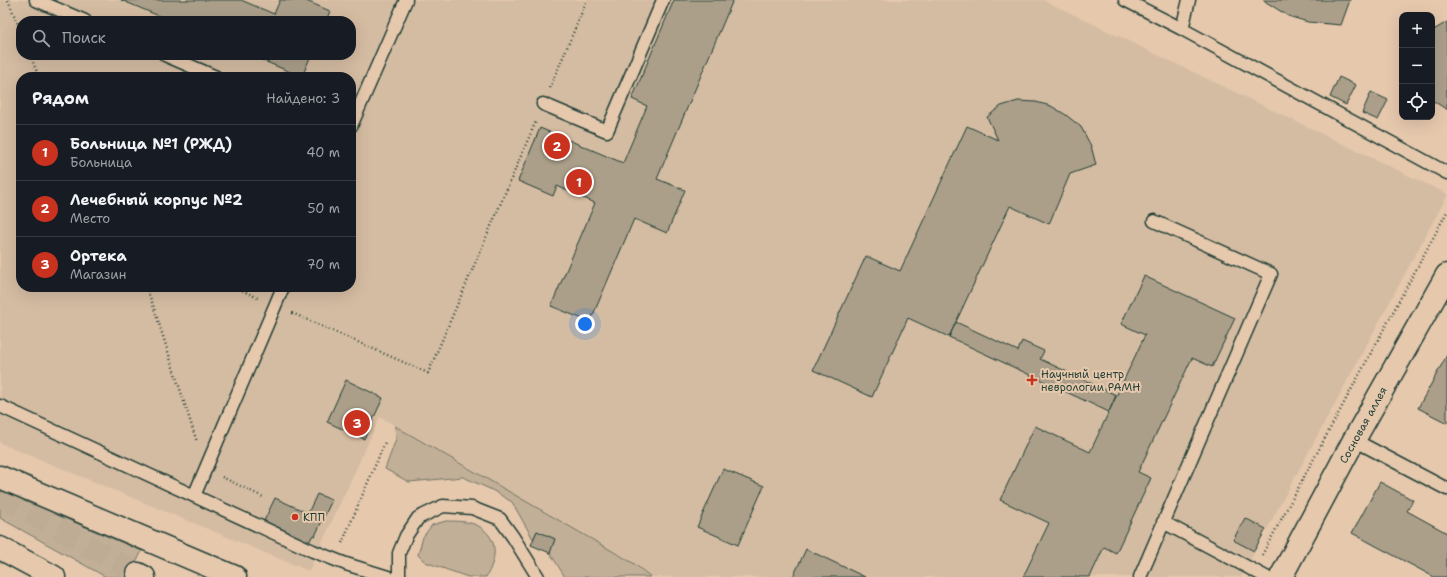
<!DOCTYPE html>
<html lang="ru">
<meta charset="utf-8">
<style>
:root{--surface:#171b24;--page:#20242c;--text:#f1f3f6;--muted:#9ea1a6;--line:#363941;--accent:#c8321e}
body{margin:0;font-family:"Shantell Sans",sans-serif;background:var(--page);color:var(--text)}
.controls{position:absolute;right:12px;top:12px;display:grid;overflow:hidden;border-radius:8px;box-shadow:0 4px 16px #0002}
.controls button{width:36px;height:36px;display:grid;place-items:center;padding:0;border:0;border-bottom:1px solid var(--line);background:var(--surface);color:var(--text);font:20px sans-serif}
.you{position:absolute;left:585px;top:324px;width:14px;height:14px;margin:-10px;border:3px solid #fff;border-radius:50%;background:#1a73e8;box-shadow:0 0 0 6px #1a73e833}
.badge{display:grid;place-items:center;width:26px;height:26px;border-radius:50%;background:var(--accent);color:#fff;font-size:13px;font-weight:700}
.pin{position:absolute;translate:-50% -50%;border:2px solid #fff;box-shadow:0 1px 4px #0006}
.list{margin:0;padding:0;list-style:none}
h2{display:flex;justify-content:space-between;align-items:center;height:52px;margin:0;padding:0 16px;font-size:17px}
h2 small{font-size:13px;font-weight:400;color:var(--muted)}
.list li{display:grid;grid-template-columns:26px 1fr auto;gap:12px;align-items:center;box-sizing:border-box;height:56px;padding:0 16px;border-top:1px solid var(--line)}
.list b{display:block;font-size:15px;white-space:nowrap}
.list p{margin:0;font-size:13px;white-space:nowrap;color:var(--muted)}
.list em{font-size:13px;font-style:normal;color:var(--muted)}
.icon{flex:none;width:22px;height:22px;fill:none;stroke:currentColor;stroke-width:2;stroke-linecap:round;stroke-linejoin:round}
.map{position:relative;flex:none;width:1447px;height:577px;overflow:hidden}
.search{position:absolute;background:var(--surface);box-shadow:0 4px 16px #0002;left:16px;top:16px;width:340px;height:44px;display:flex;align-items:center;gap:10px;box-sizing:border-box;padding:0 14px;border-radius:16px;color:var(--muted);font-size:15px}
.panel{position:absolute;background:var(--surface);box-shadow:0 4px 16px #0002;left:16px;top:72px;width:340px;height:220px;border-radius:16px}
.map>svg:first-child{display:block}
</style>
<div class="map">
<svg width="1447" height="577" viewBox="0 0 1447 577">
<rect width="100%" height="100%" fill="#e6c8ad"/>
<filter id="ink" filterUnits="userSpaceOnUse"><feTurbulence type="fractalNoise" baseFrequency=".025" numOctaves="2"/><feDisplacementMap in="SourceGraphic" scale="8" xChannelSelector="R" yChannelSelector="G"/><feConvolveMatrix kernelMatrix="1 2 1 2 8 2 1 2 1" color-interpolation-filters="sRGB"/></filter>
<g filter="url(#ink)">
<path fill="#d4bca2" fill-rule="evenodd" d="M0 0H1043L1447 194V196L1241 577H651L633 563 380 417 309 571 0 443ZM21 21H351V55H21ZM21 77H351V287H21Z"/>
<path fill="#c2af97" stroke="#707666" d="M395 426 633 563 651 577H565L550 553 555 539 537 531 533 539 512 502 492 490 463 477 409 482 385 469 396 439Z
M0 491 142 551 128 577H106L0 518Z
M446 521C457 521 471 521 480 527 500 540 496 560 486 577H468L425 562 418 555 423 537 432 525Z"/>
<path fill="#ab9f8a" stroke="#1f3d34" d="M121 0H241L274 14 280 0H304L330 11 326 21H171Z
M674 0H733L657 179 685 190 667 233 634 219 590 322 551 306 595 203 557 186 553 196 518 181 540 128 623 163 647 106 632 99Z
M1263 0H1350L1341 25 1308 22 1288 16Z
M1447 22V109H1446L1432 100V31Z
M250 55H311L302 77Z
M1339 77 1356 85 1346 105 1330 97Z
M1371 92 1388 100 1378 120 1362 113Z
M1018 101 1036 102 1051 106 1066 115 1081 127 1091 146 1096 165 1070 174 1049 224 1010 206 949 337 908 318 872 397 813 370 866 256 900 271 967 126 998 140 987 117 1001 106Z
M1144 276 1235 318 1212 367 1192 358 1138 472 1151 478 1116 553 1104 547 1090 577H1023L1049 523 1000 500 1035 426 1090 452 1145 335 1121 324Z
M956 322 1018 351 1022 341 1044 351 1040 359 1116 395 1109 412 949 337Z
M1447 355V423L1418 408Z
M346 380 383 398 364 439 327 422Z
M723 469 764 486 738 545 697 527Z
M1380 482 1413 500 1407 511 1447 533V577H1434L1352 533Z
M317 494 332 500 315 536 313 535 309 542 264 521 275 498 308 513Z
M1245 518 1266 529 1254 551 1233 540Z
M537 531 555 539 550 553 531 545Z
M806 549 865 577H793Z"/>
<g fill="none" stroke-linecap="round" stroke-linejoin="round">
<path stroke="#beac95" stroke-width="22" stroke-dasharray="22 11" stroke-linecap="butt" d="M0 496 138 574"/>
<g stroke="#1f3d34" stroke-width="15">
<path id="lane" d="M36 0 85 21
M1125 0 1182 29 1447 173
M1182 29 1189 0
M165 55 216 77
M543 104 607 131 663 0
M351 126 406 0
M0 406 313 551 346 564 388 577
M1354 440 1447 489
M194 496 283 287
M1163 522 1266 577
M399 577V553L406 536 418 518 443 506 472 508 500 519 513 537 538 577
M1140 577 1271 274 1154 221"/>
</g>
<g stroke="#1f3d34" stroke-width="25">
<path id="street" d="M0 477 235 577
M1281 577 1354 440 1447 275"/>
</g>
<g stroke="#1f3d34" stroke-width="25">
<path id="secondary" d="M138 574 144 577"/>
</g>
<g stroke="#1f3d34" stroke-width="25">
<path id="primary" d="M0 548 54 577"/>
</g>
<path stroke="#1f3d34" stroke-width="2.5" stroke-dasharray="1 3" stroke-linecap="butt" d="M8 0 21 32
M30 55 39 77
M550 88 587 0
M146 287 152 302 197 442
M235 287 258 298
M292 313 428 373 536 121
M222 477 265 498
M342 543 386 440
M1262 555 1447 212"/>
<use href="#lane" stroke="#e6c8ad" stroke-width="12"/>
<use href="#street" stroke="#e6c8ad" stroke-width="22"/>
<use href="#secondary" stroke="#e6c8ad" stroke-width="22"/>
<use href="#primary" stroke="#e6c8ad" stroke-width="22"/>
</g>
</g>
<g fill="#c8321e" stroke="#e6c8ad" stroke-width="1.5">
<path d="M1030 374h4v4h4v4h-4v4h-4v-4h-4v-4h4z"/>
<circle cx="295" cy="517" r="4"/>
</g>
<g text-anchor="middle" stroke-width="4" stroke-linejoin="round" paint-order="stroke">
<g font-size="11" fill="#1f3d34" stroke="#e6c8ad" text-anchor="start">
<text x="1041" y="378">Научный центр<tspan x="1041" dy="13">неврологии РАМН</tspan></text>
<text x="303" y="521">КПП</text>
</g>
<g font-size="11" fill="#1f3d34" stroke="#e6c8ad">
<text transform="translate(1363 425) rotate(-61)" y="4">Сосновая аллея</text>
</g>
</g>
</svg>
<div class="controls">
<button>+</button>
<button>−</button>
<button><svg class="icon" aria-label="locate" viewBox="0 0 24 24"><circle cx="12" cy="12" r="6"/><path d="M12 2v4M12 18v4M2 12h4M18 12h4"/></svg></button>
</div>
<div class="you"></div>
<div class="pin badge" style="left:579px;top:182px">1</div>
<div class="pin badge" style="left:557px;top:146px">2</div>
<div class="pin badge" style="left:357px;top:423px">3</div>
<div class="search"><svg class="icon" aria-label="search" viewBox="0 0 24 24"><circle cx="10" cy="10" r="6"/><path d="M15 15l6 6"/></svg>Поиск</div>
<section class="panel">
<h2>Рядом<small>Найдено: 3</small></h2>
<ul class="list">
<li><span class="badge">1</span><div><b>Больница №1 (РЖД)</b><p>Больница</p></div><em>40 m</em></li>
<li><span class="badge">2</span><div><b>Лечебный корпус №2</b><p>Место</p></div><em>50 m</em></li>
<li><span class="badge">3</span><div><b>Ортека</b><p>Магазин</p></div><em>70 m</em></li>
</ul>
</section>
</div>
